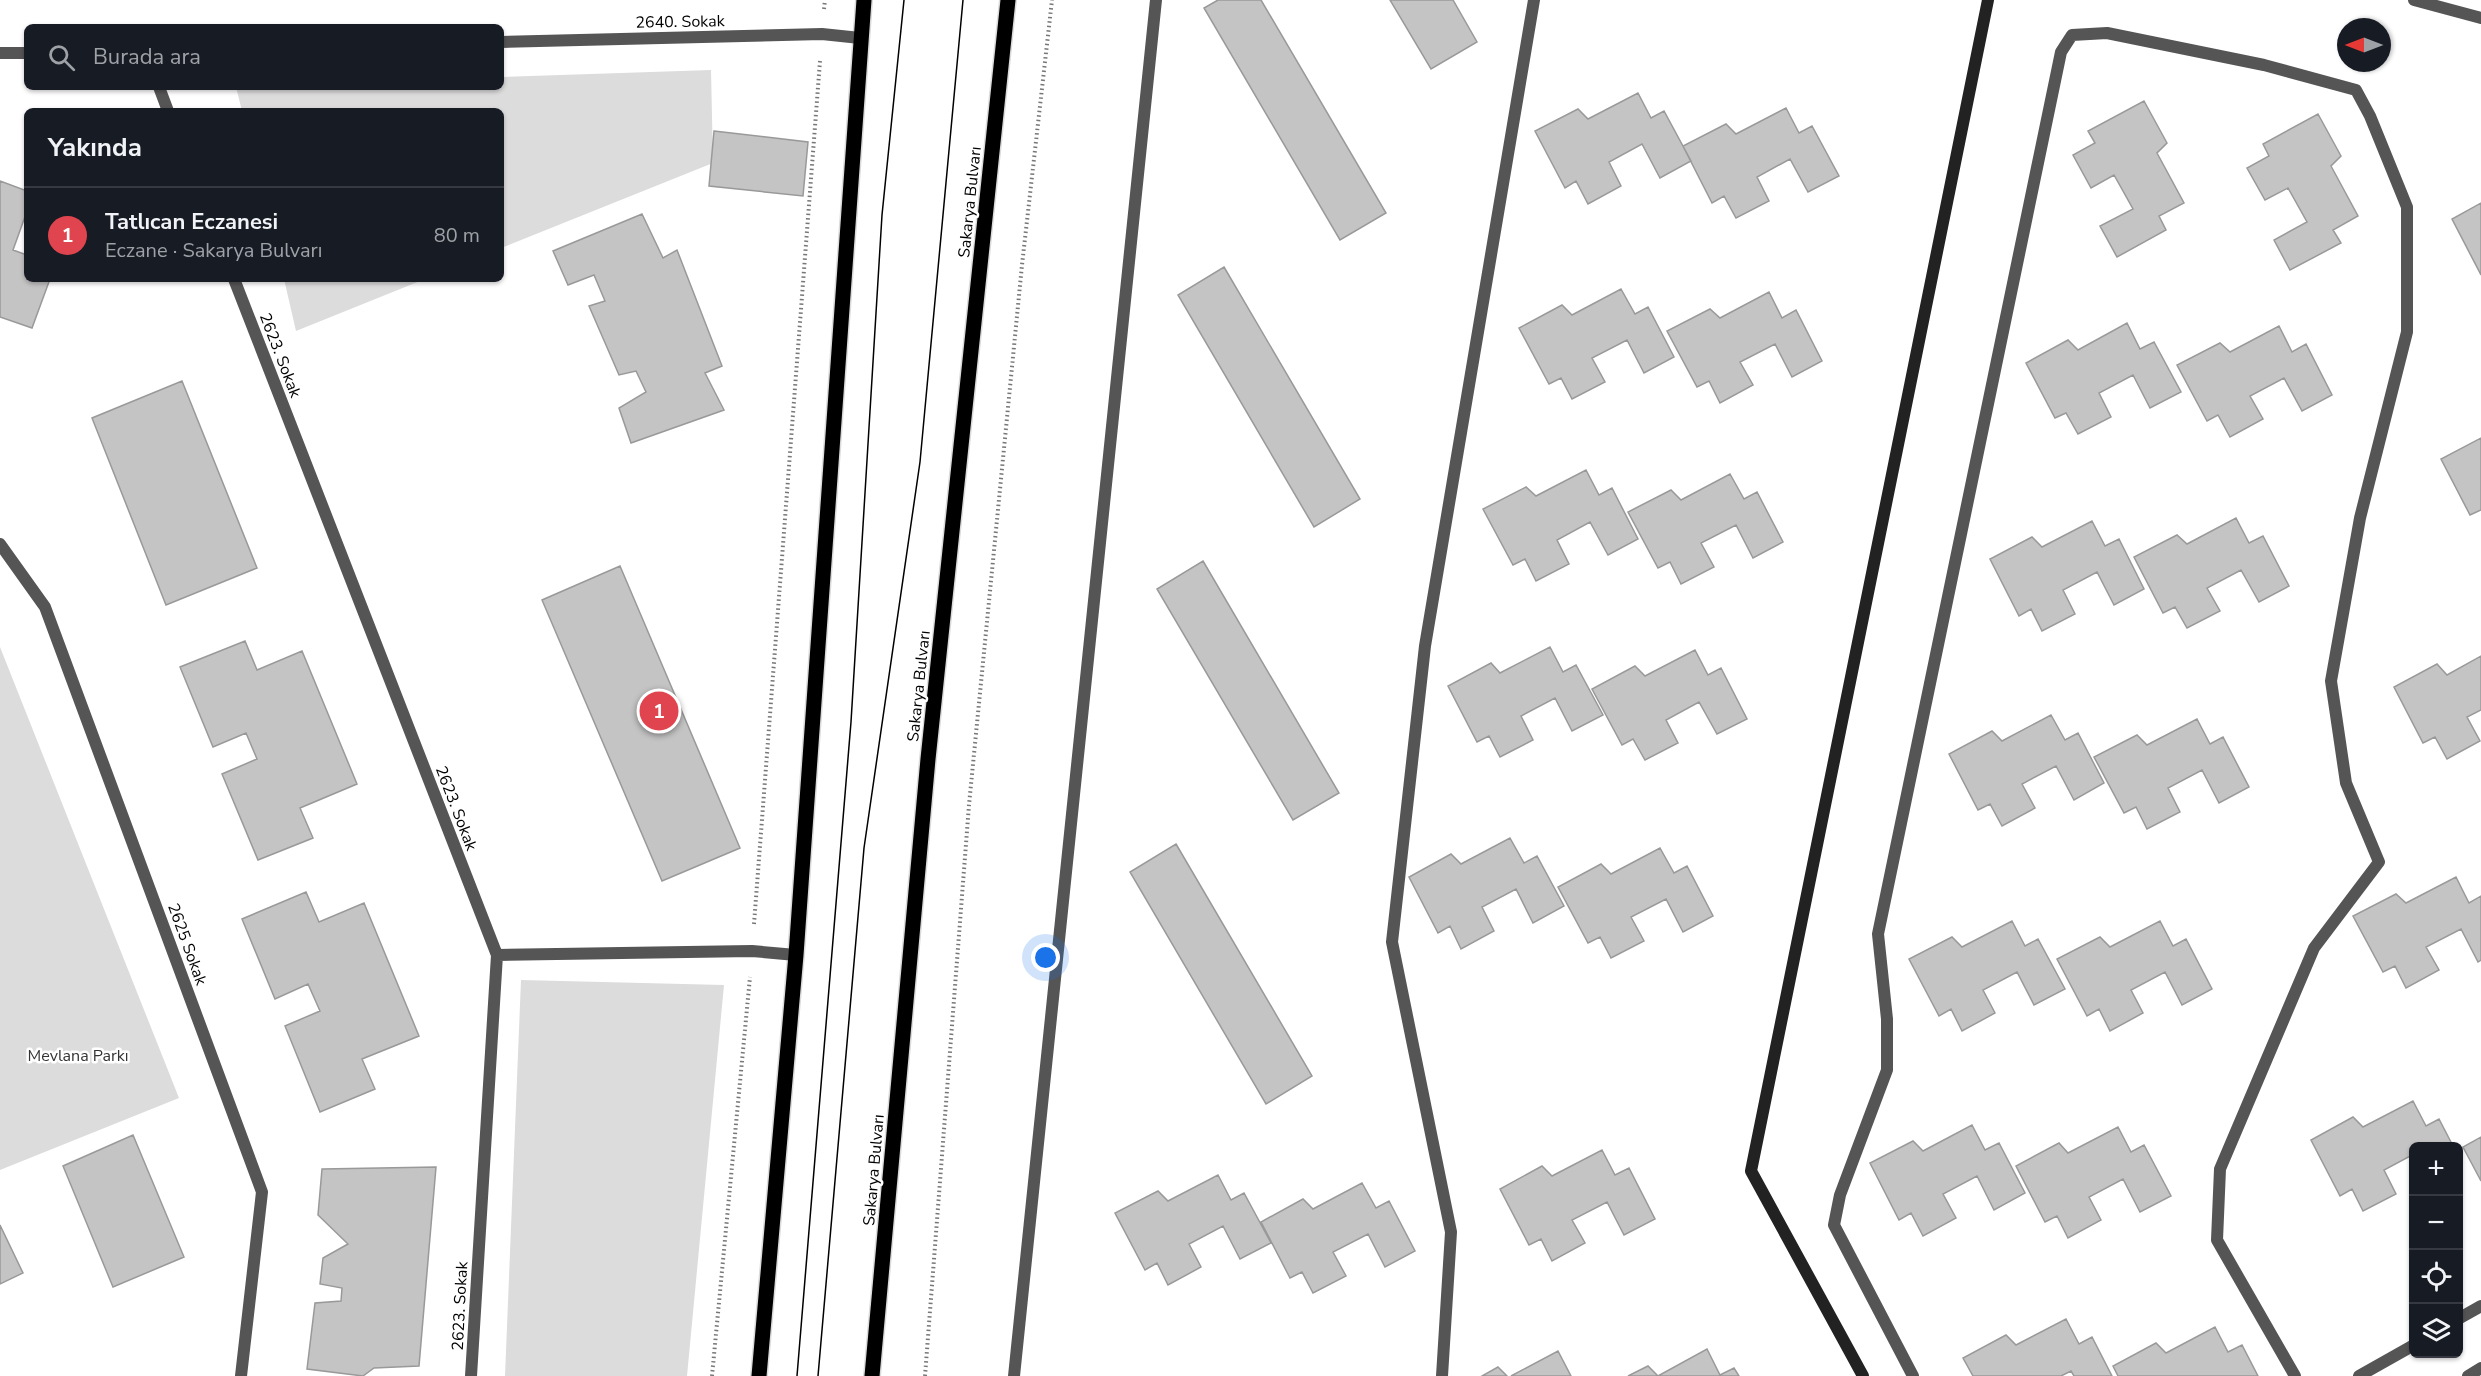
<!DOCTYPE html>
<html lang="tr">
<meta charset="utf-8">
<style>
:root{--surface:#171b24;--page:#242831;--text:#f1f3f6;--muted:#9ea1a6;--line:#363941;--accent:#858687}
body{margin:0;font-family:"Nunito Sans",sans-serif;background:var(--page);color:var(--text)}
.controls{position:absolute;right:18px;bottom:18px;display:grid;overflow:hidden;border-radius:9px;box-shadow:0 2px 4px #0004}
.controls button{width:54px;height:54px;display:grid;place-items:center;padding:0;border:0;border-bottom:2px solid var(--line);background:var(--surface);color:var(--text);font:30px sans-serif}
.compass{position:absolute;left:2337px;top:18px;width:54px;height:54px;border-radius:50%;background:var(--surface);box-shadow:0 2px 4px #0004;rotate:270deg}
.you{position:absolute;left:1046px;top:958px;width:21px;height:21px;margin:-15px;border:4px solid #fff;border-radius:50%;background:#1a73e8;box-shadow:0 0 0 9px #1a73e833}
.badge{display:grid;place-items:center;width:39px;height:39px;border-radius:50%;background:var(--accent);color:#fff;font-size:20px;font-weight:700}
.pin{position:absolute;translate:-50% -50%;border:3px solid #fff;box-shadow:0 2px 6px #0006}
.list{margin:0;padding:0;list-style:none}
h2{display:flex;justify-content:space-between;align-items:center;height:78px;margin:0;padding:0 24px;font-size:26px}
h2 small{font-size:20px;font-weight:400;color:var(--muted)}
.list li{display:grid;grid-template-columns:39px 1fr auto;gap:18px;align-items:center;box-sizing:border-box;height:96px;padding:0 24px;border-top:2px solid var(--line)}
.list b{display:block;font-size:22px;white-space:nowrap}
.list p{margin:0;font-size:20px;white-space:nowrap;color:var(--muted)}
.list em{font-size:20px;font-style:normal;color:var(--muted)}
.icon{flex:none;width:33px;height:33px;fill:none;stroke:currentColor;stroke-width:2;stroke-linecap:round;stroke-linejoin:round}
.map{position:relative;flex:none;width:2481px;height:1376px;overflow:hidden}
.search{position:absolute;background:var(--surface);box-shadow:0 2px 4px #0004;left:24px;top:24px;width:480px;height:66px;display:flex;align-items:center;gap:15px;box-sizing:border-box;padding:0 21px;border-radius:9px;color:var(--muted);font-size:22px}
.panel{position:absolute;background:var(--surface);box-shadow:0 2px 4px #0004;left:24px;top:108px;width:480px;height:174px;border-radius:9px}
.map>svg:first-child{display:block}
</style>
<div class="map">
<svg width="2481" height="1376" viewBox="0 0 2481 1376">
<rect width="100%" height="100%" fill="#fff"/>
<path fill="#dcdcdc" d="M711 70 713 163 501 248V111H242L236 87H501V77Z
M284 279H425L296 331Z
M0 647 179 1098 0 1170Z
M521 980 724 985 687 1376H505Z"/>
<path fill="#c4c4c4" stroke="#999" stroke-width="1.5" d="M1218 0H1261L1386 213 1340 240 1204 8Z
M1390 0H1453L1477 42 1431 69Z
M1638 93 1651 118 1664 111 1691 161 1660 178 1642 144 1609 162 1621 186 1588 204 1576 181 1565 188 1535 131 1578 109 1588 119Z
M2144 101 2167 143 2157 153 2184 203 2159 216 2166 230 2117 257 2100 226 2133 209 2114 175 2091 188 2073 155 2095 143 2088 131Z
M1786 108 1799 133 1812 126 1839 176 1808 192 1790 159 1757 177 1769 201 1736 218 1724 196 1712 203 1683 146 1726 124 1736 134Z
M2318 114 2341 156 2331 166 2358 216 2333 230 2341 243 2290 270 2274 240 2307 222 2288 188 2265 200 2247 168 2269 156 2263 144Z
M714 131 808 142 803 196 709 186Z
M0 181 27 191V211L13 250 27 255V279H50L32 328 0 317Z
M2481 203V275L2452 219Z
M642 214 663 258 677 250 722 366 705 373 724 410 631 443 619 408 646 392 636 371 619 375 589 306 605 301 594 275 568 285 553 251Z
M1224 267 1360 499 1314 527 1178 295Z
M1621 289 1635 314 1648 307 1674 357 1644 373 1627 340 1592 358 1605 382 1572 399 1561 378 1549 384 1519 328 1562 305 1572 315Z
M1769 292 1782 318 1796 310 1822 361 1792 377 1775 344 1740 362 1753 385 1720 403 1709 381 1697 387 1667 331 1710 309 1720 318Z
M2127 323 2140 349 2154 342 2181 392 2150 408 2133 375 2099 393 2111 417 2078 434 2066 413 2055 418 2026 363 2068 340 2078 350Z
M2279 326 2292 352 2306 344 2332 395 2302 411 2284 378 2250 396 2263 419 2230 437 2218 415 2207 421 2177 365 2220 343 2230 352Z
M182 381 257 568 166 605 92 418Z
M2481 438V510L2470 515 2441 459Z
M1586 470 1599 495 1612 488 1638 539 1608 555 1590 522 1557 540 1569 564 1536 581 1525 559 1513 565 1483 509 1526 487 1536 496Z
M1730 474 1744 499 1757 492 1783 542 1753 558 1736 525 1701 543 1714 567 1681 584 1670 562 1658 568 1628 512 1671 490 1681 500Z
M2236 518 2249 543 2263 536 2289 586 2259 602 2241 570 2207 588 2220 611 2187 628 2175 607 2163 613 2134 557 2177 535 2187 544Z
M2092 521 2105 546 2119 539 2144 589 2114 605 2097 572 2063 590 2075 614 2042 631 2031 609 2019 616 1990 559 2032 537 2042 547Z
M1203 561 1339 793 1293 820 1157 589Z
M620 566 740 848 662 881 542 600Z
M245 641 257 670 302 651 357 784 300 808 313 838 258 860 222 774 257 759 246 733 213 747 180 667Z
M1550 647 1563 672 1576 665 1603 715 1572 731 1555 698 1521 716 1533 740 1500 757 1489 736 1477 742 1448 686 1491 663 1500 673Z
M1695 650 1708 675 1721 668 1747 719 1717 734 1699 702 1666 720 1678 743 1645 760 1633 739 1622 745 1592 689 1635 666 1645 676Z
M2481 656V710L2467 717 2480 741 2447 759 2435 737 2423 743 2394 687 2437 664 2447 675Z
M2051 715 2065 740 2078 733 2104 783 2074 800 2056 766 2022 784 2035 808 2002 826 1990 804 1978 810 1949 754 1992 731 2002 741Z
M2197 719 2210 744 2223 737 2249 787 2219 803 2202 770 2168 788 2180 812 2147 829 2136 807 2124 813 2094 757 2137 735 2147 745Z
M1510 838 1524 863 1537 856 1564 906 1533 923 1516 889 1482 907 1494 931 1461 949 1450 926 1438 933 1409 877 1451 854 1461 864Z
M1176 844 1312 1076 1266 1104 1130 872Z
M1660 848 1674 873 1687 866 1713 916 1683 932 1666 899 1631 917 1644 941 1611 958 1600 937 1588 943 1558 887 1601 864 1611 874Z
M2456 877 2469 903 2481 896V960L2478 962 2461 929 2426 947 2439 970 2406 988 2395 966 2383 972 2353 916 2396 894 2406 903Z
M306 892 319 922 364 903 419 1036 362 1059 375 1089 320 1112 285 1026 320 1011 308 984 275 999 242 919Z
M2012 921 2025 946 2038 939 2065 989 2034 1005 2017 972 1983 990 1995 1013 1962 1031 1951 1009 1939 1016 1909 959 1952 937 1962 947Z
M2160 921 2173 946 2186 939 2212 989 2182 1005 2165 972 2131 990 2143 1013 2110 1031 2099 1009 2087 1016 2057 959 2100 937 2110 947Z
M2413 1101 2426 1126 2439 1119 2453 1146H2414V1154L2384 1170 2396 1194 2363 1211 2352 1189 2340 1196 2311 1140 2353 1117 2363 1127Z
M1972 1125 1985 1150 1999 1143 2025 1193 1994 1210 1977 1176 1943 1194 1956 1218 1923 1236 1911 1213 1899 1220 1870 1163 1913 1141 1923 1151Z
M2118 1127 2131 1152 2144 1145 2171 1196 2140 1212 2123 1179 2089 1197 2101 1220 2068 1238 2057 1216 2045 1222 2016 1166 2059 1143 2068 1153Z
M133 1135 184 1257 113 1287 63 1166Z
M2481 1137V1181L2463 1147Z
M1602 1150 1615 1175 1629 1168 1655 1219 1624 1235 1607 1202 1572 1220 1585 1243 1552 1261 1541 1239 1529 1245 1500 1189 1542 1166 1552 1176Z
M436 1167 419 1366 374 1368 363 1376 307 1369 315 1303 341 1301 342 1288 320 1284 323 1258 348 1244 318 1215 322 1169Z
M1218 1175 1231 1200 1244 1193 1271 1243 1240 1259 1223 1226 1189 1244 1201 1267 1168 1285 1157 1263 1145 1270 1115 1213 1158 1191 1168 1201Z
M1362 1183 1376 1208 1389 1201 1415 1251 1385 1267 1368 1234 1333 1252 1346 1276 1313 1293 1302 1272 1290 1278 1261 1222 1303 1199 1313 1209Z
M0 1225 23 1273 0 1284Z
M2066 1319 2079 1344 2092 1337 2112 1376H2074L2071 1371 2061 1376H1973L1963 1358 2006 1335 2016 1345Z
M2215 1327 2228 1352 2242 1345 2258 1376H2118L2113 1366 2156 1343 2166 1353Z
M1707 1349 1720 1375 1734 1368 1739 1376H1628L1648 1366 1658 1376Z
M1558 1351 1571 1376H1511Z
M1498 1367 1507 1376H1482Z"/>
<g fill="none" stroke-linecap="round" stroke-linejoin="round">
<g stroke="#dbdbdb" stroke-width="18">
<path id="primary" d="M759 1376 796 955 864 0
M872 1376 928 759 1008 0"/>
</g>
<path stroke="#777" stroke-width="4" stroke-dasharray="1.5 3" stroke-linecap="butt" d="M824 9 825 0
M754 924 820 61
M712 1376 750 977
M925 1376 969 805 1022 265 1052 0"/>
<path stroke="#555" stroke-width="12" d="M2458 1319 2481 1306
M1014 1376 1156 0
M1442 1376 1451 1232 1392 942 1425 646 1534 0
M1913 1376 1834 1225 1840 1195 1887 1070V1019L1878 934 2061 52 2072 35 2107 33 2264 65 2356 90 2370 116 2407 207V332L2360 518 2331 681 2346 783 2379 862 2314 948 2220 1169 2217 1240 2295 1376
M2359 1376 2414 1345"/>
<path stroke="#555" stroke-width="12" d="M2414 0 2481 18
M501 42 822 34 860 38
M0 53H27
M159 87 168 111
M234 279 497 955 471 1376
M0 544 45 607 262 1192 241 1376
M497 955 752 951 796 955
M2468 1376 2481 1368"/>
<path stroke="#222" stroke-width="12" d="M1863 1376 1751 1171 1988 0"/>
<use href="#primary" stroke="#000" stroke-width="15"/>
<path stroke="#000" stroke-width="1.5" d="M797 1376 851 722 882 215 904 0
M818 1376 864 848 920 462 963 0"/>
</g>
<g text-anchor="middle" stroke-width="5" stroke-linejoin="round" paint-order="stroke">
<g font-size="16" fill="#000" stroke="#fff">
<text transform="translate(680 21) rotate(-1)" y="6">2640. Sokak</text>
<text transform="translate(969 202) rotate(-84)" y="6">Sakarya Bulvarı</text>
<text transform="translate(281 355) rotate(69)" y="6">2623. Sokak</text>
<text transform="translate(918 686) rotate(-84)" y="6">Sakarya Bulvarı</text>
<text transform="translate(457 808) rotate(69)" y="6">2623. Sokak</text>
<text transform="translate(188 944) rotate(70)" y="6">2625 Sokak</text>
<text transform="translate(873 1170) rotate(-85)" y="6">Sakarya Bulvarı</text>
<text transform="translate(459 1306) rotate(-87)" y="6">2623. Sokak</text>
</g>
<g font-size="16" fill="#333" stroke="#fff">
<text x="78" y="1061">Mevlana Parkı</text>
</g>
</g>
</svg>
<div class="controls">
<button>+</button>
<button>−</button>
<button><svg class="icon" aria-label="locate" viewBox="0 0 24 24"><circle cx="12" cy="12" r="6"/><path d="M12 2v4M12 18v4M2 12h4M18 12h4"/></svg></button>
<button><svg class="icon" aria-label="layers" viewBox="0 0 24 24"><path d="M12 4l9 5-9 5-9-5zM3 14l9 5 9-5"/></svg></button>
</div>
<svg class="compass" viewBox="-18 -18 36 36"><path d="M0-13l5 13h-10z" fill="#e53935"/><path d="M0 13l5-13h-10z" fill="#9ea1a6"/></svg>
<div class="you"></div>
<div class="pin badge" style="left:659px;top:711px;background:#e0444e">1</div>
<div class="search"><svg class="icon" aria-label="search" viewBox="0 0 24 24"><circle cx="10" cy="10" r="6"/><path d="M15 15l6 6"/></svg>Burada ara</div>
<section class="panel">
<h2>Yakında<small></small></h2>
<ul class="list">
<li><span class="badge" style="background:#e0444e">1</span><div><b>Tatlıcan Eczanesi</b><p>Eczane · Sakarya Bulvarı</p></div><em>80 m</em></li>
</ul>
</section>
</div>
